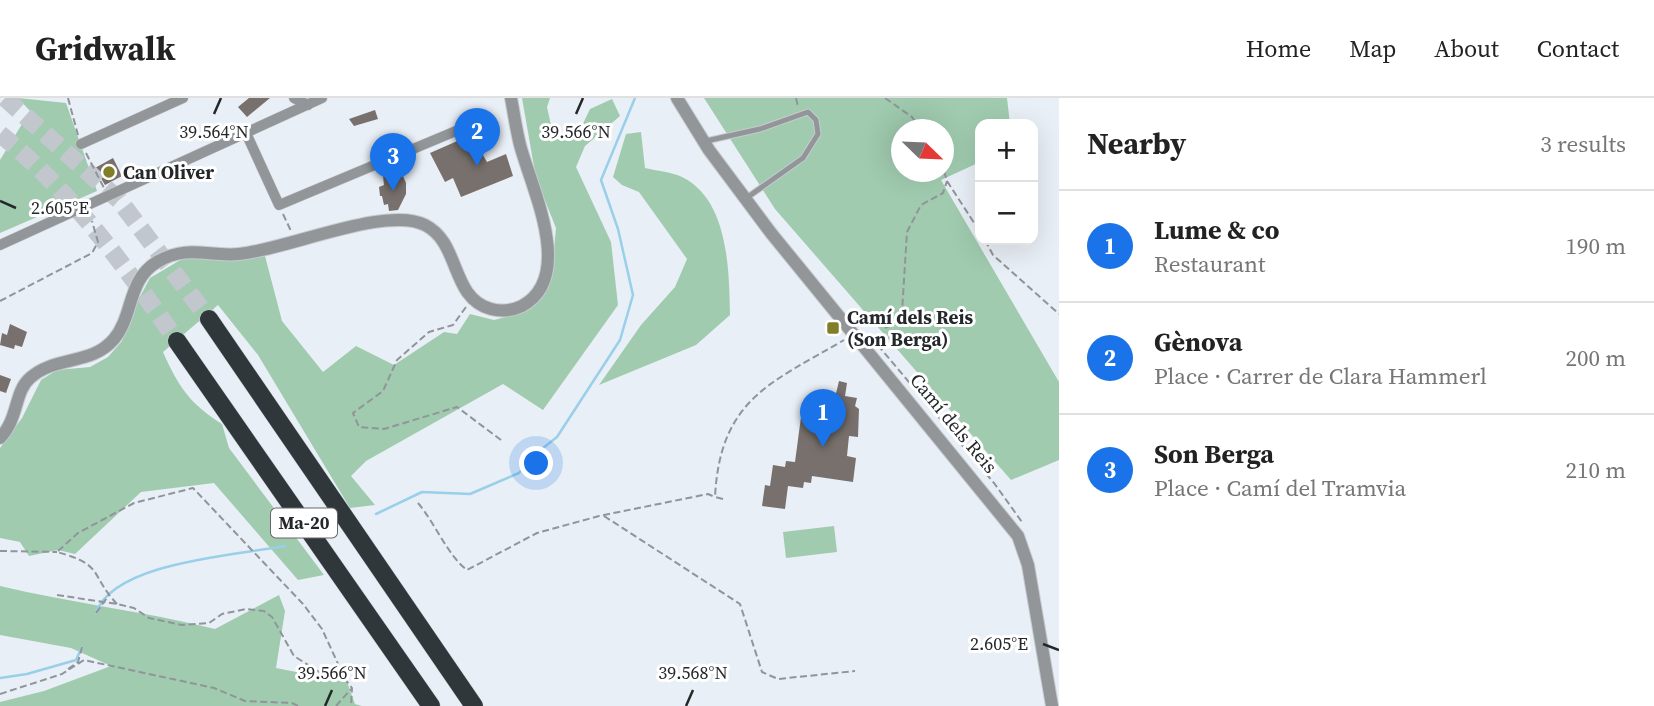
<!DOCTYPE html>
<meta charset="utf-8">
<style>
:root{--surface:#fff;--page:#f6f6f6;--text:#222;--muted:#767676;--line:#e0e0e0;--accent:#1a73e8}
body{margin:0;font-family:"Source Serif 4",serif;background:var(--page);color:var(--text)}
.controls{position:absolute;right:21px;top:21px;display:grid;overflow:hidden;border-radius:14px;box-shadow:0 7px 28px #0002}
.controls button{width:63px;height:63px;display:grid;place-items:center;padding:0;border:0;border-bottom:2px solid var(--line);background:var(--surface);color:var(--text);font:35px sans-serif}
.compass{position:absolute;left:891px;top:21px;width:63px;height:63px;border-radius:50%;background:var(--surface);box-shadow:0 7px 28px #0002;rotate:113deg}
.you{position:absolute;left:537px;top:366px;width:24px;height:24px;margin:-18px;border:5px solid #fff;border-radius:50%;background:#1a73e8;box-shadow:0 0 0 10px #1a73e833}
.badge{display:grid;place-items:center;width:46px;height:46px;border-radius:50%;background:var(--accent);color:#fff;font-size:23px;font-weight:700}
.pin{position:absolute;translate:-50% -58px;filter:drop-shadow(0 2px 4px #0008)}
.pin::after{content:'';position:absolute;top:37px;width:24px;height:21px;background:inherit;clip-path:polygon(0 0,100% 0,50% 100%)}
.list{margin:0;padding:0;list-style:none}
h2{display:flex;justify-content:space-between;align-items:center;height:91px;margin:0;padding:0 28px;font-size:30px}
h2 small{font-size:23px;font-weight:400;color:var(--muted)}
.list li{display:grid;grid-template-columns:46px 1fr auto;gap:21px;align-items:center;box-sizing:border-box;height:112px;padding:0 28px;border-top:2px solid var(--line)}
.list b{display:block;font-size:26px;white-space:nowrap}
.list p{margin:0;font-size:23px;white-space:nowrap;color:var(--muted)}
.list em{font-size:23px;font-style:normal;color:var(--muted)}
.map{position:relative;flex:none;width:1059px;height:608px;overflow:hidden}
header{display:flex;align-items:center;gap:42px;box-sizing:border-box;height:98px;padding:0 35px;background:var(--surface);border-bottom:2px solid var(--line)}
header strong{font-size:33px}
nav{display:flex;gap:38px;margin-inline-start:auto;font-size:24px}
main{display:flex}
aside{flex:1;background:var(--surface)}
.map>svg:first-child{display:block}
</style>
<header>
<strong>Gridwalk</strong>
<nav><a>Home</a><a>Map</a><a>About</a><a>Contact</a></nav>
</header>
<main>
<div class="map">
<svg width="1059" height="608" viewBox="0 0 1059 608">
<rect width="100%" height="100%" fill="#e9eff6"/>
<path fill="#a0cbaf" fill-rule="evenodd" d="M18 0 66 5 97 93 0 135V62L30 13Z
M522 0H550L547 9 554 41 577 38 590 11 612 1 620 18 585 48 576 69 611 144 618 207 543 312 503 286 366 363 351 378 375 407 350 410 258 257 218 207 163 254C178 288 190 306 222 326L229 350 324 477 298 482 214 385 141 394 75 456 58 452 29 458 20 444 0 440V350L22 320 41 282 57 272 90 269 108 259 122 243 133 212 150 180 182 161 265 158 282 223 323 274 356 248 394 267 444 234 457 236 470 216 494 222 521 215 536 203 553 161 556 130 536 80Z
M704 0H1007L1010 26H980V64L941 82 1059 284V362L1011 382 775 111ZM902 32H944V74H902Z
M641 34 645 70C657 73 672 74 682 79 729 102 729 173 730 217L696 247 599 287 641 227 675 189 687 161 639 94 622 87 613 79 626 36Z
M834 428 837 454 786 460 783 434Z
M0 488C71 505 143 513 215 531L279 497 285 513 276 570 347 584 355 606 362 608H0V604L44 593 111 568 71 550 0 537Z"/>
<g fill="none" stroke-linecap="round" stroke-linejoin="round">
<path stroke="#99cfe9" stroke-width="2.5" d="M376 416 422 394 470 396 519 375 533 358 557 339 620 242 633 197 618 131 601 82 635 0
M96 515C113 464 238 457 285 448
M0 580 27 576 76 562 82 549"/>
</g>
<path fill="#78706c" d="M249 0H270L247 19 238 9Z
M375 12 378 21 354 28 349 21Z
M471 37 487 64 506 56 513 78 461 99 453 80 445 84 430 55Z
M113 60 122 78 105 87 95 70Z
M401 73 406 85V96L398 112 389 113 388 106 384 107 382 98H380L379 89 384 87 383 78Z
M10 226 27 234 22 249 15 247 14 251 0 247 2 235 7 237Z
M0 277 11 281 6 295 0 293Z
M839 283 847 285 845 298 857 300 855 308 859 311 858 339 849 338 847 358 856 360 853 384 812 378 811 385 804 384 803 390 788 388 785 411 762 408 765 387 770 388 773 367 785 369 786 363 795 364 801 319 814 313 815 308 832 312Z"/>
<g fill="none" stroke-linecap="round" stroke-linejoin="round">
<path stroke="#c2c7cd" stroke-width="18" stroke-dasharray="18 9" stroke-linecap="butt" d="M5 0 119 102 209 221
M0 36C72 94 125 168 177 243"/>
<g stroke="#c6cbd1" stroke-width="7">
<path id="service" d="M706 43 760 31 808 14 816 22 818 36 803 60 745 101"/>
</g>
<g stroke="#c6cbd1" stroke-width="11">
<path id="minor" d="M294 0 308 7
M246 35 279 107 487 20
M81 46 183 0
M0 147 322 0"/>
</g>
<g stroke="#c6cbd1" stroke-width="14">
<path id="tertiary" d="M677 0 709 52 771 135 1018 438 1028 467 1052 608
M0 340C19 320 14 294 30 280 56 257 91 268 114 241 134 217 127 182 157 164 188 146 208 159 239 156 286 152 386 107 425 127 461 145 450 200 491 211 502 214 511 213 522 208 576 179 531 89 520 47 516 31 514 16 511 0"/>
</g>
<g stroke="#c6cbd1" stroke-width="19">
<path id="motorway" d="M209 221 474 608
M177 243 431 608"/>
</g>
<path stroke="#90959a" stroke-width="2" stroke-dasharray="7 3.5" stroke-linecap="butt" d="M68 0 78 37
M796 0 798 9
M885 0 912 19 921 32
M86 55 104 90
M944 73 947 83 980 134
M283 116 291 133
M985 142 993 157 1059 216
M0 203 92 155 98 144 92 123
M466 209 453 227 429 234 397 262 383 293 353 315 359 329 384 331 457 309 501 342
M885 230 898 224 902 214 907 134 921 107 943 95 947 83
M871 239 994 385 1022 424
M723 401 715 399C720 302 770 285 844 242
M418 405C435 425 448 458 467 472L537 435 599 418 708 396 715 399
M604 418 740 506 762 574 778 581 855 573
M0 453 57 454
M57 497 117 506 134 510 149 520 182 527 209 525 222 516 246 511 264 513 272 519 294 558 324 577 345 581 352 590 351 608
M117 506C89 476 105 467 57 454L78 435 134 405 193 390 303 506 322 531 345 581
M96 515 109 497
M68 571 78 564 82 549
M0 596 62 576 84 562 214 590 245 603 292 605 298 608
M336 608 351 591"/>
<use href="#service" stroke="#939698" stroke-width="5"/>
<use href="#minor" stroke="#939698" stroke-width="10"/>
<use href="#tertiary" stroke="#939698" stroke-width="12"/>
<use href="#motorway" stroke="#30373b" stroke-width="18"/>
</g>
<path fill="none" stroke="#25282b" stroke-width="2.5" d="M214 16 221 0M576 16 583 0M0 103 16 110M1043 546 1059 552M325 608 332 592M686 608 693 592"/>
<g fill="#807e26" stroke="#fff" stroke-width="2.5">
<circle cx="109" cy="74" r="7"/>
<rect x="826" y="223" width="14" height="14" rx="3.5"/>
</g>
<g text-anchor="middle" stroke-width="6" stroke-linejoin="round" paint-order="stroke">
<rect fill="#fff" stroke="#66686b" stroke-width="2" x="271" y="410.5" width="66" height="29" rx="5"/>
<g font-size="18" font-weight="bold" fill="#25282b">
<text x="304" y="431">Ma-20</text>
</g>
<g font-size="19" font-weight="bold" fill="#25282b" stroke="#fff" text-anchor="start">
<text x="123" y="81">Can Oliver</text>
<text x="847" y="226">Camí dels Reis<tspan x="847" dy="22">(Son Berga)</tspan></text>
</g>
<g font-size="19" fill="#25282b" stroke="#fff">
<text transform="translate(954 325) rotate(50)" y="7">Camí dels Reis</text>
</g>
</g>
<g font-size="18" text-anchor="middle" fill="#25282b" stroke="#fff" stroke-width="6" stroke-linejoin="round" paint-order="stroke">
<text x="214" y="40">39.564°N</text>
<text x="576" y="40">39.566°N</text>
<text x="60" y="116">2.605°E</text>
<text x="999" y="552">2.605°E</text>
<text x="332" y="581">39.566°N</text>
<text x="693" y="581">39.568°N</text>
</g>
</svg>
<div class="controls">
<button>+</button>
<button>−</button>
</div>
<svg class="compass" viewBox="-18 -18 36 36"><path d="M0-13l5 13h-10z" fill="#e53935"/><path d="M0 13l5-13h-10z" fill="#767676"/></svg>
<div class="you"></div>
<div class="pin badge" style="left:823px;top:349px">1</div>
<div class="pin badge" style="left:477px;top:68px">2</div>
<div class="pin badge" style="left:393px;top:93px">3</div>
</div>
<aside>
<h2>Nearby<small>3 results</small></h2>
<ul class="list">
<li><span class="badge">1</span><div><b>Lume &amp; co</b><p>Restaurant</p></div><em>190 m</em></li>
<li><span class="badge">2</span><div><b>Gènova</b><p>Place · Carrer de Clara Hammerl</p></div><em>200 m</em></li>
<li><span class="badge">3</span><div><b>Son Berga</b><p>Place · Camí del Tramvia</p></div><em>210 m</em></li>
</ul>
</aside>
</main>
